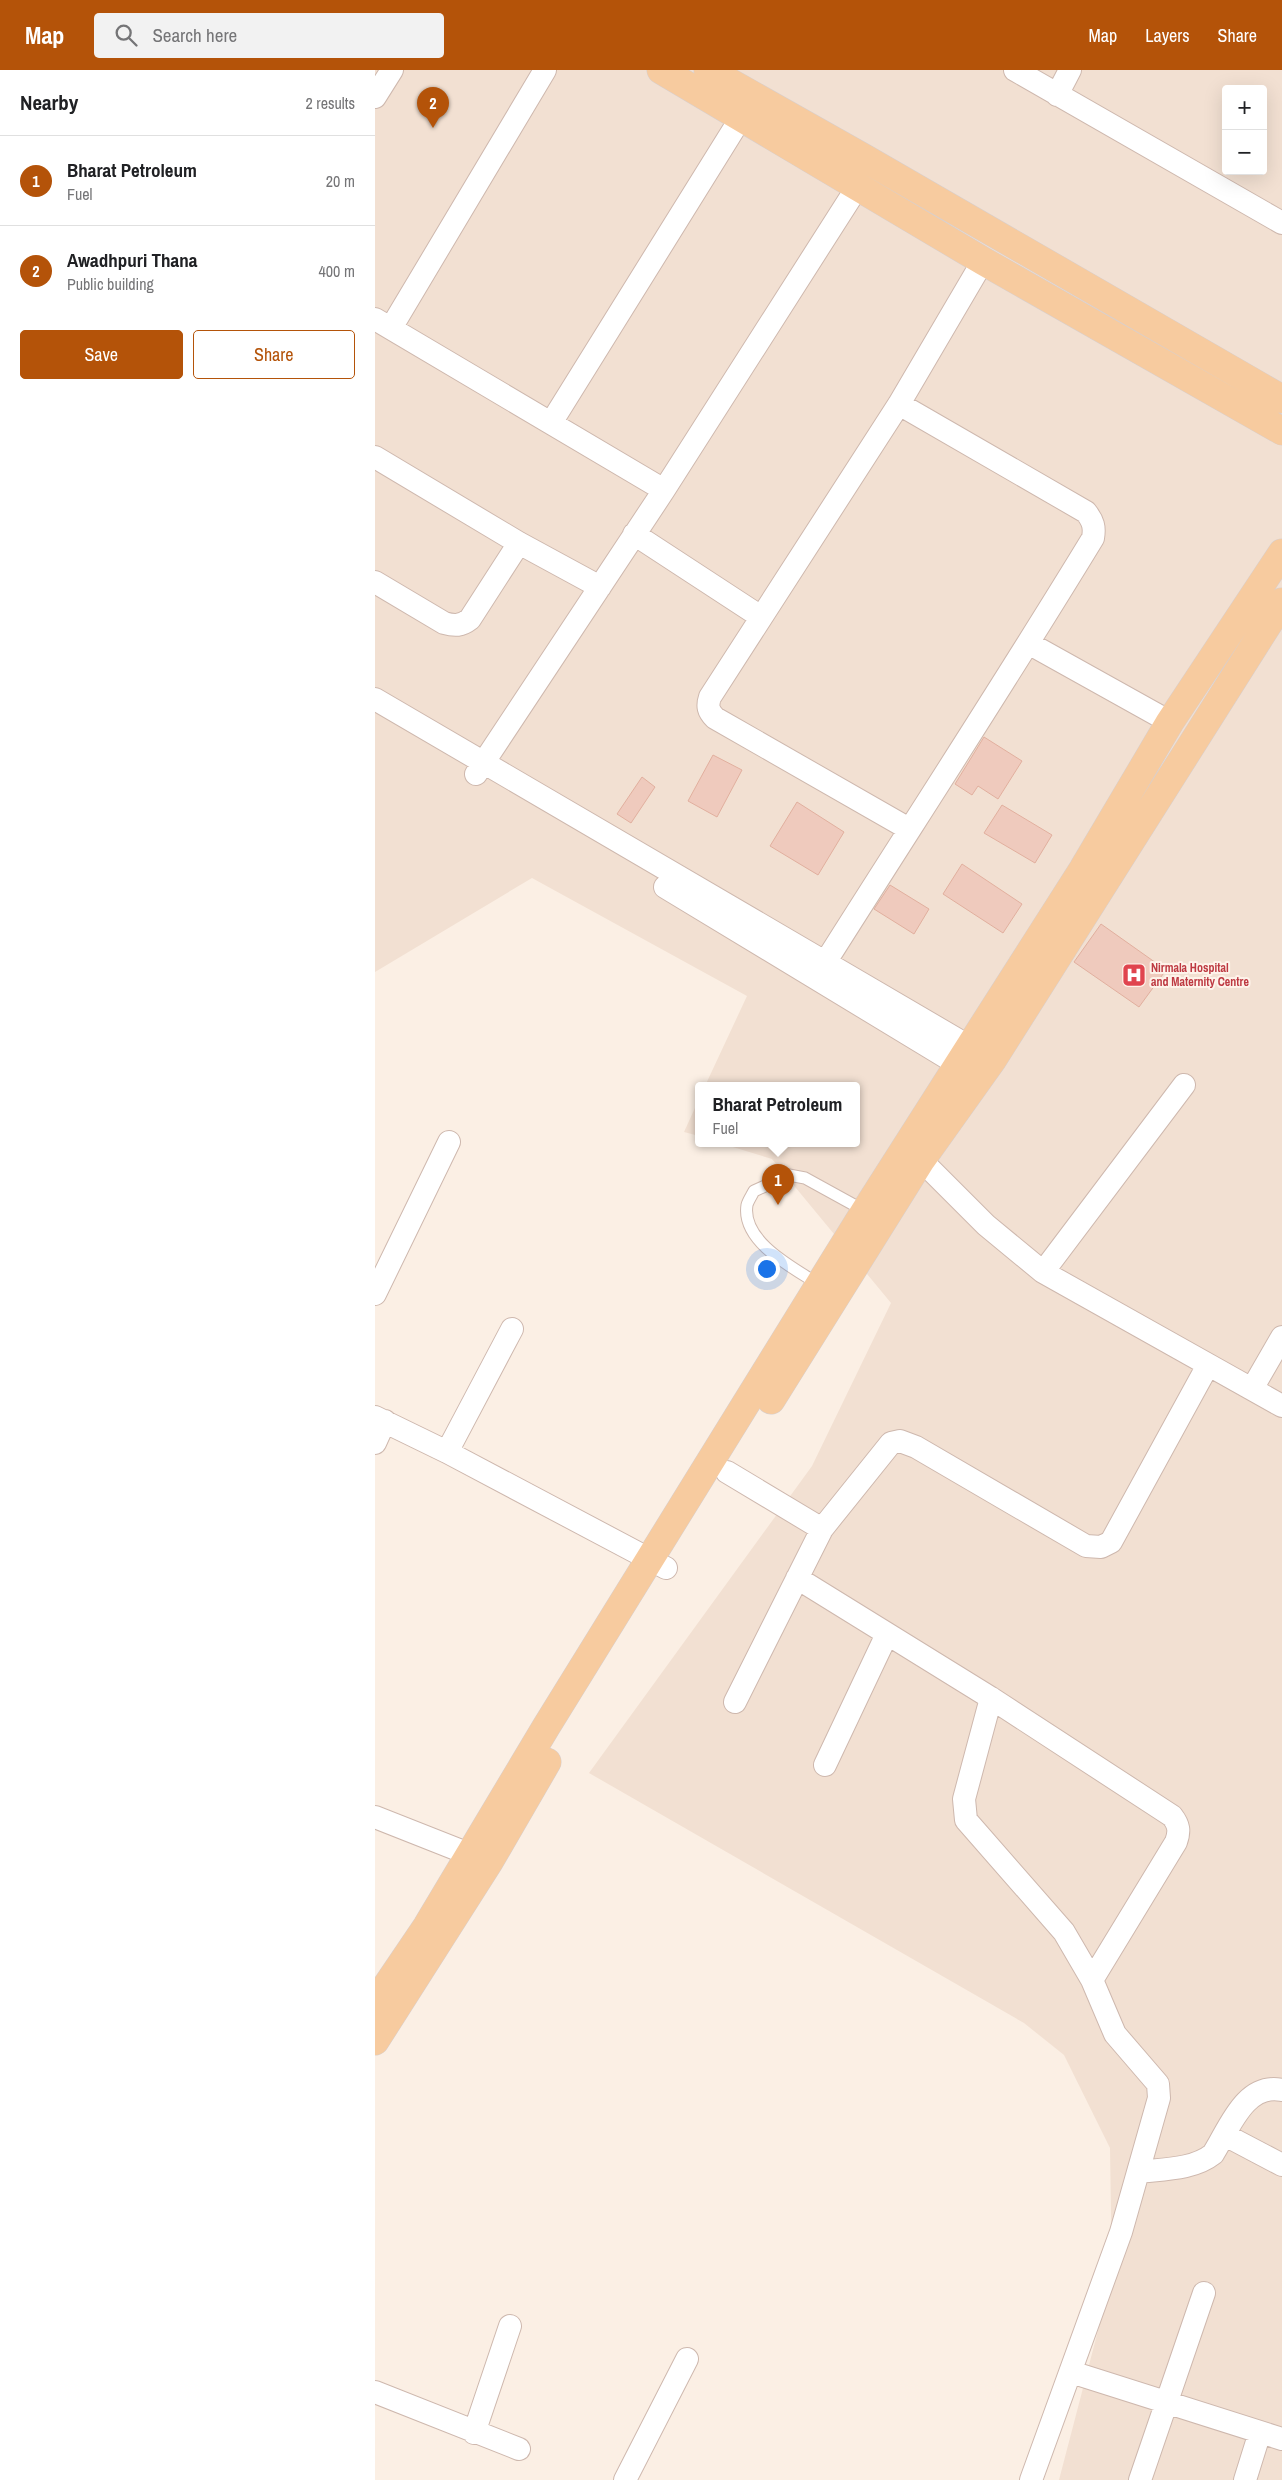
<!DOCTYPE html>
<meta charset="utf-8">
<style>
:root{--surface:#fff;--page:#f2f2f2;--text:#202124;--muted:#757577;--line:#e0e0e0;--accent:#b45309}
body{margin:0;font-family:"Archivo Narrow",sans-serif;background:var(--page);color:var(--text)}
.controls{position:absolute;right:15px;top:15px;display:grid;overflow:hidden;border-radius:5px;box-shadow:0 5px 20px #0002}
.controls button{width:45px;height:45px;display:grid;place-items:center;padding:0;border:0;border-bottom:1px solid var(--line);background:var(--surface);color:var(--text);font:25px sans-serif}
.you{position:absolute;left:391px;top:1198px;width:18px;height:18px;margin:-12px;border:4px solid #fff;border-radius:50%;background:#1a73e8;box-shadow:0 0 0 8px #1a73e833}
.badge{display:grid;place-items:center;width:32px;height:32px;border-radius:50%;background:var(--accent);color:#fff;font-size:16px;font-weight:700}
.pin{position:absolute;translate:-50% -41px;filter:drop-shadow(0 1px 2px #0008)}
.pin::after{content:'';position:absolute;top:26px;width:18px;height:15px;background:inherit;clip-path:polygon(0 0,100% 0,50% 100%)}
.popup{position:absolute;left:320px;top:1012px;width:165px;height:65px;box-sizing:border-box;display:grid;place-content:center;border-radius:5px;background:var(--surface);filter:drop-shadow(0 1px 4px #0005);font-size:16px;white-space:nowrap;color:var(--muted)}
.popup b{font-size:19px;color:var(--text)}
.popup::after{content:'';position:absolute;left:50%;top:100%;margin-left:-10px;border:10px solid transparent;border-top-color:var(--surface)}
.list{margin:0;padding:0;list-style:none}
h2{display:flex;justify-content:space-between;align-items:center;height:65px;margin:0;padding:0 20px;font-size:21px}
h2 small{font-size:16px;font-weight:400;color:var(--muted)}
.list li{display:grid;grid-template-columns:32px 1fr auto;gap:15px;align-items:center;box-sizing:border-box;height:90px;padding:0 20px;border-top:1px solid var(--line)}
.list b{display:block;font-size:19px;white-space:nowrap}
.list p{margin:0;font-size:16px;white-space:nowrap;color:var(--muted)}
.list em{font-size:16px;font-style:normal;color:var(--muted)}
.actions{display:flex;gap:10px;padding:15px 20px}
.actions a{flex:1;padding:11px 0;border:1px solid var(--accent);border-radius:5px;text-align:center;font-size:18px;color:var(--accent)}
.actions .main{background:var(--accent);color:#fff}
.icon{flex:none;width:28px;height:28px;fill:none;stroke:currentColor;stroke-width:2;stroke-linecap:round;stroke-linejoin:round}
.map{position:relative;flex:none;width:907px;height:2410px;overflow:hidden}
header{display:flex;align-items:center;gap:30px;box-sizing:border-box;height:70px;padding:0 25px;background:var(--accent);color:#fff}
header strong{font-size:24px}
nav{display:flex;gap:28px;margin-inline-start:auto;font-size:18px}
.search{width:350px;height:45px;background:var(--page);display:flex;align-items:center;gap:12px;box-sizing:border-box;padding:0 18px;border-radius:5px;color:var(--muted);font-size:19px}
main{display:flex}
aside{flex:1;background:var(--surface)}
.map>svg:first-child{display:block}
</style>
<header>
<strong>Map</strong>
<div class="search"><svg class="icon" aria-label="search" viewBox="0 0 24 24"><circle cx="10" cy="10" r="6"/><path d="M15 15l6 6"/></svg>Search here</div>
<nav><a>Map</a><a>Layers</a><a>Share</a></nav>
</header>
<main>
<aside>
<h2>Nearby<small>2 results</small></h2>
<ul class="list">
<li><span class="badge">1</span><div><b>Bharat Petroleum</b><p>Fuel</p></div><em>20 m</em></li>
<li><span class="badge">2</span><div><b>Awadhpuri Thana</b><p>Public building</p></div><em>400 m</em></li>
</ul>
<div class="actions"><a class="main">Save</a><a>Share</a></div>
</aside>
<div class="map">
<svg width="907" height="2410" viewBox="0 0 907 2410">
<rect width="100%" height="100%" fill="#fbefe4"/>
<path fill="#f2e0d2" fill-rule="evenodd" d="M0 0H907V2410H684L737 2207 735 2078 689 1985 649 1953 214 1703 437 1396 516 1233 397 1089 348 1074H482V1016H330L372 926 157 808 0 902ZM851 19H888V101H851Z
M324 1029V1066L309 1062Z"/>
<path fill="#efcabd" stroke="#e1af9e" d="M609 667 647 691 623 729 603 716 597 725 580 714Z
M338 685 367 700 342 747 313 731Z
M267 707 280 717 256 753 242 744Z
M422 732 469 762 443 805 395 776Z
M627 735 677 765 660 793 609 763Z
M587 794 647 834 628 863 568 824Z
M515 815 554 839 539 864 499 839Z
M726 854 791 900 764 937 699 892Z"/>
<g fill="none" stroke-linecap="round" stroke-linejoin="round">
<g stroke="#ceb8ae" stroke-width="13">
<path id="lane" d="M445 1215C420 1199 366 1172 372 1135 373 1131 377 1125 379 1121L414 1105 430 1108 490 1141"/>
</g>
<g stroke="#ceb8ae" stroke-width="24">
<path id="street" d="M640 0 907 153
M682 25 695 0
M0 27 17 0
M0 249 289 420
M16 258 170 0
M176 353 367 46
M0 387 144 473 225 517
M259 464 386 547
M0 512 69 553C80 556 86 556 95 549L144 473
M655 574 795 652
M0 629 595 977
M101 704 289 420 483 116
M534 759 340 648C333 641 332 636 335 627L524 334 608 191
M290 817 584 995
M441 907C533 761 628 616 718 468 720 457 718 451 711 442L524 334
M546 1090 611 1155 668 1202 907 1336
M668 1202 809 1015
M0 1224 74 1072
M877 1319 907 1267
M0 1347 72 1382 291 1498
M0 1373 10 1351
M72 1382 137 1259
M352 1402 447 1459
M422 1508 616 1628 797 1746C804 1755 805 1761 801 1772L717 1910
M616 1628 589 1729 591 1750 689 1862 717 1910 740 1964 783 2014 784 2028 746 2162 656 2410
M360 1632 447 1459 516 1373 525 1371 541 1377 711 1476 726 1477 736 1472 833 1295
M450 1695 512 1564
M0 1747 109 1790
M850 2065 907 2095
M763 2102C787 2099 818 2100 838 2084 854 2059 870 2012 907 2020
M696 2302 907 2369
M0 2322 144 2379
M99 2363 135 2256
M250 2410 312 2289
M765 2410 829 2223
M870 2410 885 2362"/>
</g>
<g stroke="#d8cfcd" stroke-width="29">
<path id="primary" d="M286 0 608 191 907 361
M333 0 489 88 907 329
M396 1330 546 1090 618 989 907 532
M0 1933 52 1856 171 1657 490 1141 708 799 795 652 907 483
M0 1971 114 1792 172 1692"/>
</g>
<use href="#lane" stroke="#fff" stroke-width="11"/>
<use href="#street" stroke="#fff" stroke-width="22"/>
<use href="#primary" stroke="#f7cb9f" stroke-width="28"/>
</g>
<defs>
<g id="hospital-square" transform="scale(1.25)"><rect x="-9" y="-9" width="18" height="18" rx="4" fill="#e0444e" stroke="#fef3ea"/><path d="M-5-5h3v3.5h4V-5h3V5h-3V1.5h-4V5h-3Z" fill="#fff"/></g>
</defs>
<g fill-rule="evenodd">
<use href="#hospital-square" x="759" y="905"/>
</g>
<g text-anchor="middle" stroke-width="4" stroke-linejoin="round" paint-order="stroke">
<g font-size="12" font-weight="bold" fill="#be3a42" stroke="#fef3ea" text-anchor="start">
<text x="776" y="902">Nirmala Hospital<tspan x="776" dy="14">and Maternity Centre</tspan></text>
</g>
</g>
</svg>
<div class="controls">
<button>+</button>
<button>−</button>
</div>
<div class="you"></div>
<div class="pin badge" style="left:403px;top:1135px">1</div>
<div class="popup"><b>Bharat Petroleum</b>Fuel</div>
<div class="pin badge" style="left:58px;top:58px">2</div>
</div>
</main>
